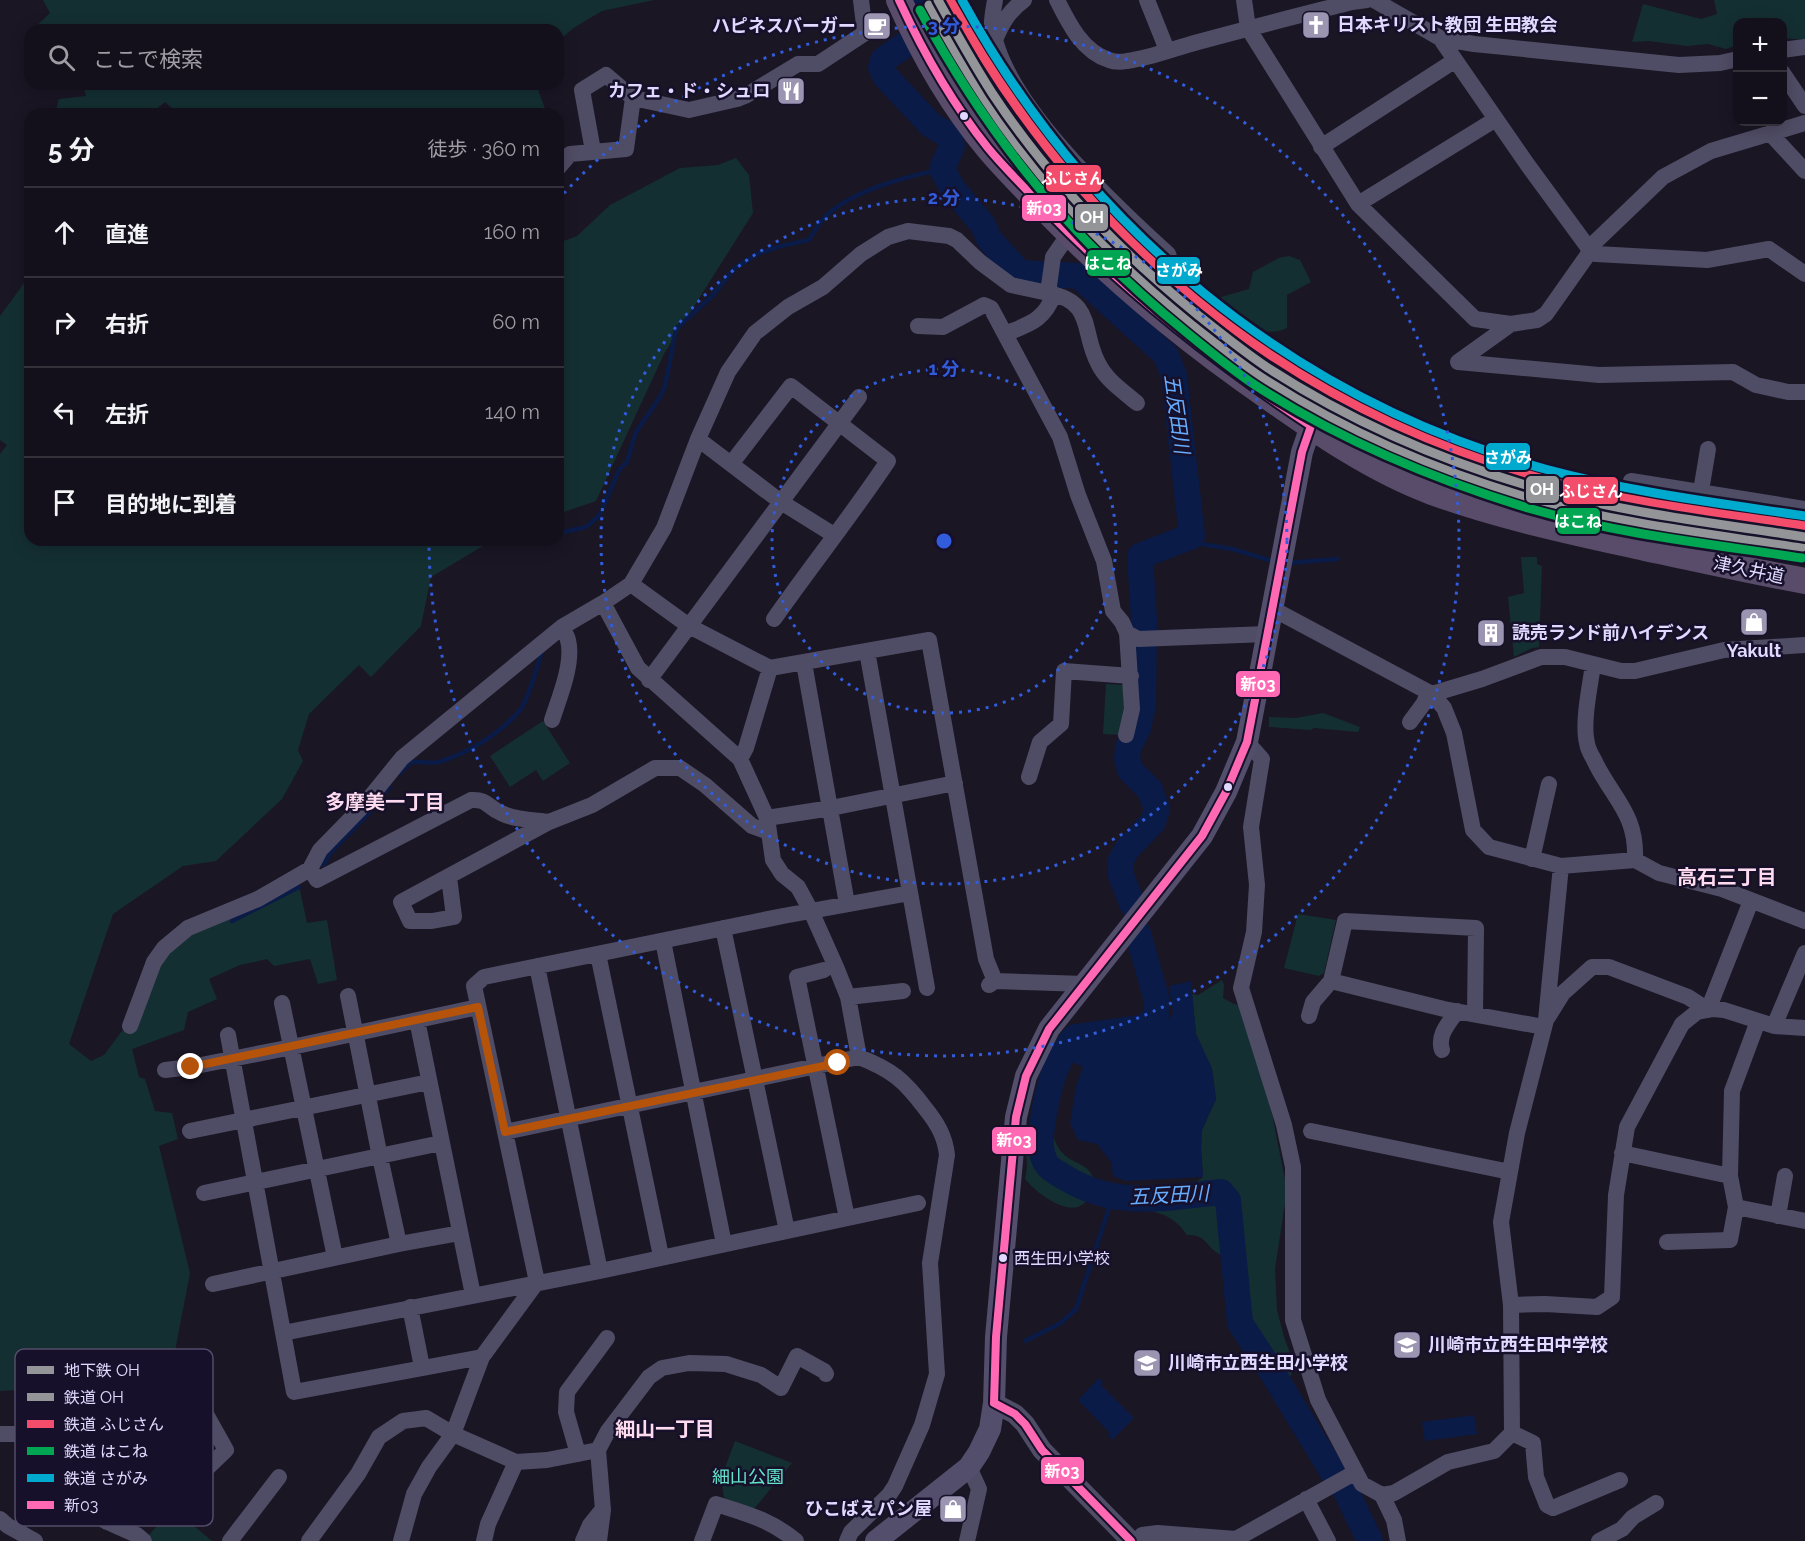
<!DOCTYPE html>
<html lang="ja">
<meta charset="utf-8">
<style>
:root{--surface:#14101b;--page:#1d1924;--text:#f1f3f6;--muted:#9d9da3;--line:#33303a}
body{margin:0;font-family:Raleway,"Noto Sans JP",sans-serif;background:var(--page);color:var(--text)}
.controls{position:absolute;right:18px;top:18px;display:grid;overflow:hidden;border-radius:12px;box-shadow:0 3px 15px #0003}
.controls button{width:54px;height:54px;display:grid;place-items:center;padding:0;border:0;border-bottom:2px solid var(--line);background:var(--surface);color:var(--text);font:30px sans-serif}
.stop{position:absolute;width:18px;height:18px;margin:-14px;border:4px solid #b45309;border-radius:50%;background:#fff}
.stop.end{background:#b45309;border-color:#fff;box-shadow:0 2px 6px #0008}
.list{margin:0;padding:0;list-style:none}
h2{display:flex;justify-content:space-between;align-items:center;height:78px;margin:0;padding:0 24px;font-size:26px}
h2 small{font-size:20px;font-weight:400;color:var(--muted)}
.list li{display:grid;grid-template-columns:39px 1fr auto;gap:18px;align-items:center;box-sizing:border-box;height:90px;padding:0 24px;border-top:2px solid var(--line)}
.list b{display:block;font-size:22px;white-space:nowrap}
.list em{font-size:20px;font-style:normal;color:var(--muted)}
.icon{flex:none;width:33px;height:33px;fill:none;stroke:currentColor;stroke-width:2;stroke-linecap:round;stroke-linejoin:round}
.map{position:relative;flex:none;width:1805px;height:1541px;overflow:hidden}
.search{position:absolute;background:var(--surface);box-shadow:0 3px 15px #0003;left:24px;top:24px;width:540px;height:66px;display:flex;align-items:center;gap:15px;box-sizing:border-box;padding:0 21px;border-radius:18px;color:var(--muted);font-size:22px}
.panel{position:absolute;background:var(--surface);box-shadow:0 3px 15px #0003;left:24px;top:108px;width:540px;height:438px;border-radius:18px}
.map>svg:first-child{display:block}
</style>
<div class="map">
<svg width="1805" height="1541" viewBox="0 0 1805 1541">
<rect width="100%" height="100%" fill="#1a1624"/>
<path fill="#142f32" d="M43 0H654L602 11 575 27 558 41V30H32L50 13Z
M1714 0H1805V40L1783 38 1782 22H1738L1737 45 1726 49 1708 44 1687 46 1648 41 1632 42 1643 4 1701 19 1717 14Z
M83 84H536L547 114H179L165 102 150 114H55L59 99 86 96Z
M736 158 749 175 753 213 664 354 596 501 558 514V243L577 236 610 205 680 168 718 165Z
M1289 256 1300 260 1311 282 1287 295V328C1261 341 1241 317 1220 302L1221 297 1249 289 1253 272 1279 258Z
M30 275V540H493L431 577 421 626 371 677 359 665 309 714 298 750 303 761 282 799 216 861 183 866 113 914 69 1044 91 1061 104 1055 122 1031 134 1028 163 958 197 931 298 881 307 923 327 920 337 980 318 984 310 959 274 966 267 959 240 965 209 979 217 999 188 1012 184 1030 132 1049 139 1077 145 1079 155 1111 172 1113 178 1139 159 1146 190 1273 170 1377 123 1416 81 1392 49 1397 33 1389 0 1391V454L7 445 0 440V316Z
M1521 557H1537V564L1542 566 1539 647 1532 648 1514 657 1508 597 1524 593Z
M1106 684 1124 685 1126 704 1121 735 1103 734Z
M1323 713 1360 727 1358 732 1314 728 1311 730 1269 727V717L1296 718Z
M543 721 570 763 543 781 536 770 510 787 490 756Z
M1298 914 1336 920 1324 973 1319 976 1284 968Z
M1222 980 1224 985 1223 998 1234 1004 1241 1005 1272 1114 1287 1190 1275 1269 1277 1310 1284 1337 1295 1367C1290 1379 1286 1382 1274 1385L1245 1338 1241 1335 1230 1258C1226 1257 1219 1255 1216 1252 1204 1243 1206 1235 1187 1235 1171 1212 1155 1211 1129 1209L1124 1190 1162 1188 1183 1183 1194 1184 1203 1177 1201 1148 1202 1130 1216 1099 1212 1069 1196 1034 1192 994 1198 995Z
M1036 1130 1053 1134C1060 1166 1085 1158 1093 1177 1095 1183 1092 1189 1090 1195 1077 1225 1037 1194 1025 1179L1027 1167 1026 1148 1029 1145V1133L1033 1134Z
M735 1441 792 1463 754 1509 724 1498 721 1478Z
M168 1514 175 1519 188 1521 212 1541H150L147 1537Z"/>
<path fill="#0b1b47" d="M1191 981 1196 1034 1212 1069 1216 1099 1202 1130 1201 1148 1203 1177 1126 1181 1113 1176 1111 1162 1097 1144 1078 1140 1070 1123 1076 1086 1083 1067 1072 1062 1082 1048 1125 1041 1158 1033 1173 1013 1169 986Z
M1099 1378 1103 1382 1101 1385 1134 1418 1112 1440 1108 1435 1110 1433 1078 1400Z
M1474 1415 1477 1434 1425 1441 1422 1422Z"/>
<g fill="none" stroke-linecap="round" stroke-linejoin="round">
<path stroke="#0b1b47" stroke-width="4.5" d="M1424 471 1427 465 1471 483 1597 520 1605 511
M559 533 586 527 599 516 619 470 627 462 636 432 660 397 665 386 676 329 712 296 735 268 757 254 781 246 809 240C814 232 819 223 825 217 852 190 906 177 942 169
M1192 536 1201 544 1232 549 1276 562
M1287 563 1338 559
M400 773 411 762C420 761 430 764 439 762 468 753 500 734 520 710 528 700 537 668 541 654
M323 865 331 852 372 810 389 787
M232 921 299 887
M1025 1341 1061 1323 1076 1309 1113 1196"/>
<path stroke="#0b1b47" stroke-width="26" d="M918 0C934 33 907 43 883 60L881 67 885 76 931 125 950 136 952 146 942 169 953 189 983 225 989 239 1020 273 1079 276 1166 355 1174 376 1192 536 1140 556 1144 620 1143 706 1138 728 1128 748 1127 759 1130 770 1150 790 1157 809 1153 822 1128 848 1121 860V875L1132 904
M1138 933 1157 1001 1156 1015 1146 1027 1075 1037C1056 1057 1049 1087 1044 1113 1042 1127 1038 1145 1044 1159 1047 1168 1056 1172 1064 1177 1116 1209 1164 1198 1221 1192L1228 1200 1240 1323 1272 1372 1335 1476
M1343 1485 1370 1541"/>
<path stroke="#4f4c65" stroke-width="16" d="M995 0C994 7 992 15 992 23 998 98 1114 205 1168 254L1172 265 1166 322
M1057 0C1069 24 1082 51 1109 60 1114 62 1122 62 1127 61 1151 58 1175 48 1198 42 1249 28 1301 15 1352 2L1367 0
M1147 0 1167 50
M1244 0 1248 28 1358 204 1475 319 1511 324 1537 320 1546 314 1587 256 1592 245 1663 177 1711 151 1805 123
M1374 0 1440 38 1474 44 1679 65 1720 63 1738 59
M1440 38 1527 164 1590 250 1596 254 1707 260 1769 249 1805 274
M995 40C1002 23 1009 11 1024 0
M1782 50 1805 47
M1782 72 1805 106
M1770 133 1805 171
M1321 147 1454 61
M593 151 582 90 606 75 633 98
M558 168 570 154 626 149 633 98 689 110 737 99 747 95 798 64H818L865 33 861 0
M1358 204 1496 119
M1048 293C1095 302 1081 331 1098 363 1106 380 1123 391 1137 403
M918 326 943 327 984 305 991 308 1060 437 1078 495 1104 561 1113 611 1122 622 1127 633 1132 709 1126 735
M1005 334C1029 324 1044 321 1054 294
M1458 362 1599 375 1733 372 1756 385 1788 392H1805
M1458 362 1511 324
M698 439 781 502 834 535
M731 464 791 386 888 461C852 515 811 566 774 619
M1631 481 1805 509
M1701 491 1708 449
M631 584 689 626 770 668 929 640 986 959 995 981
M603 603 638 668 740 759 767 818 773 860 782 874 798 887 811 911 836 967 848 997 859 1057
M1273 609 1432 694 1444 708 1454 733 1473 830 1489 847 1561 866 1635 860 1659 873 1722 889 1805 921
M1127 633 1138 639 1267 634
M867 651 927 988
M804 663 847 904
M1593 665C1590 686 1582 723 1587 743 1588 751 1593 757 1596 764 1615 801 1637 815 1635 860
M649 680 859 397
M1432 694 1482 679 1541 657H1565L1621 671H1635L1724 650 1805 645
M552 720C559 698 574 663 568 640 567 636 564 631 562 627
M1410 722 1424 703 1428 692
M1247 742 1262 759 1251 827 1257 885 1254 932 1241 988 1284 1125 1293 1167V1320L1318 1400 1362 1484 1382 1495 1394 1493 1448 1462 1494 1451 1512 1433 1511 1305 1501 1222 1517 1133 1546 1020 1561 866
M740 759 746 748 770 668
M1029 777 1040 742 1061 724 1064 671 1131 676
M767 818 831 808 955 783
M1532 859 1549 784
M310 869 317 880 471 800C488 799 487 807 501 813 515 820 534 820 549 822
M449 877 454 917 432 921H410L401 902 549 822 592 805 655 768H680L705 785 752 826 769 832
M723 928 787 1231
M663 941 724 1244
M598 954 661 1256
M537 966 600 1271
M824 970 797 977 847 1218
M1331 981 1444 1009 1544 1027
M989 985 995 981 1085 984
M348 996 380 1157 399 1244
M848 997 903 991
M282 1003 335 1257
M1309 1016 1313 1002 1331 981 1345 921 1476 928 1475 1014
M1548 1017 1563 993 1592 967H1609L1688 997 1708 1010 1751 901
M417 1020 473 1295
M130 1026 154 962 164 948 188 928 258 899 310 869 320 850 363 806 402 758 562 627 603 603 631 584 664 528 698 439 728 372 755 333 788 307 823 287 861 254 888 237 908 231 949 236 957 240 980 262 1011 285 1048 293 1053 257 1062 244 1073 237
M1774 1026 1805 953
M228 1035 294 1392 482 1357
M1442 1050C1437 1035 1449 1023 1457 1011
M165 1070 191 1067 292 1047 478 1007
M190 1131 429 1082
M1311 1131 1510 1172
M505 1132 859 1057C892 1070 904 1080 925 1108 937 1123 945 1136 947 1155L930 1263 937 1374 922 1425 895 1486 889 1495 851 1532 847 1541
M1622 1153 1730 1176
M204 1193 441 1143
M1736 1207 1805 1221
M1778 1216 1785 1176
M1667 1242 1730 1240 1736 1207 1730 1176 1732 1091 1758 1021
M213 1284 399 1244 460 1233
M1511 1305 1545 1304 1597 1307 1612 1297 1616 1195 1627 1127 1682 1024 1697 1012 1713 1009 1724 1010 1774 1026 1805 1028
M410 1307 422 1367
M283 1333 600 1271 918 1203
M39 1394C39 1412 37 1432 41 1449 55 1501 93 1516 137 1535L144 1541
M1512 1433 1533 1443 1536 1477 1547 1505 1553 1508 1620 1480
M0 1434H39
M578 1454 566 1412 567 1392 607 1338
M46 1465 95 1446 184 1375 226 1450 201 1474 183 1456 107 1522
M1382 1495 1394 1520 1398 1541
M1306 1499 1328 1541
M0 1519 8 1526 35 1541
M230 1541 279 1477
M309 1541 358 1474 379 1437 403 1421 426 1418 453 1434 516 1462 547 1460 598 1450
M401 1541 414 1494 429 1467 453 1434 482 1357 537 1282 474 986 484 977 783 916 910 893
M484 1541 488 1524 516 1462
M583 1541 590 1525 602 1510
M599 1541 603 1510 598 1450 608 1431 649 1377 662 1368 689 1363 726 1364 761 1375 781 1388 797 1356 824 1371 826 1374
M702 1541 716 1504C747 1514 771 1520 796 1541
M967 1541 979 1489 969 1467
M1137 1541 1142 1535 1158 1533 1236 1539 1356 1472
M1599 1541 1622 1529 1633 1517 1656 1503"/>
<path stroke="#4f4c65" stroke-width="20" d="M994 1403 1015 1414 1025 1424 1042 1450 1131 1541"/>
<path stroke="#524e6b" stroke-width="22" d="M876 1541 969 1467 979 1452 990 1429 994 1403 996 1337 1016 1117 1026 1076 1049 1029 1202 836 1226 792 1247 742 1302 452 1311 426"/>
<path stroke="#594c6a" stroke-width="26" d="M899 0C922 52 953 106 989 149 1011 175 1036 199 1059 223 1123 288 1192 344 1267 396 1318 432 1373 470 1432 492 1501 517 1573 532 1645 548 1698 559 1751 571 1805 581"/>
<g stroke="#17102a" stroke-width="12">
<path id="bus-1" d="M899 0C923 52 952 103 988 148 1007 171 1029 192 1050 214 1129 294 1217 364 1311 426
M994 1403 996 1337 1016 1117 1026 1076 1049 1029 1202 836 1226 792 1247 742 1302 452 1311 426
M994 1403 1015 1414 1025 1424 1042 1450 1131 1541"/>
</g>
<use href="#bus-1" stroke="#ff69b4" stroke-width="8"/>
<g stroke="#17102a" stroke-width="14">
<path id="rail-1" d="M929 5C946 37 964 68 984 98 1040 184 1113 259 1193 324 1215 342 1237 360 1261 376 1344 430 1437 470 1532 498 1620 523 1713 534 1803 547"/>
</g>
<g stroke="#17102a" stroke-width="14">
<path id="rail-2" d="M950 0C1079 235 1280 405 1540 478 1627 503 1716 513 1805 526"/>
</g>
<g stroke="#17102a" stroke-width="14">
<path id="rail-3" d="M920 10C990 139 1071 239 1186 332 1208 350 1231 369 1255 385 1338 439 1433 479 1528 508 1617 534 1710 544 1802 558"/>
</g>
<g stroke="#17102a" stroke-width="14">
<path id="rail-4" d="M962 0C1087 229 1291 399 1545 469 1630 492 1718 503 1805 516"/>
</g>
<use href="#rail-1" stroke="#939598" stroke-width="9"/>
<use href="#rail-2" stroke="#f44d6c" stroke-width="9"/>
<use href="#rail-3" stroke="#00a651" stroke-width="9"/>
<use href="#rail-4" stroke="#00a9ce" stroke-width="9"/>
<g stroke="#17102a" stroke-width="14">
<path id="metro-1" d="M938 0C955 31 973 63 992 93 1048 178 1120 252 1199 316 1222 334 1244 352 1268 368 1350 421 1442 461 1536 488 1624 513 1715 523 1805 537"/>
</g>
<use href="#metro-1" stroke="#939598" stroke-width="9"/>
</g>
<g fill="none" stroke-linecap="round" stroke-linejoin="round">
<path stroke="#b45309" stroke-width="8" d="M191 1067 478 1007 505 1132 838 1063"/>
</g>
<g fill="none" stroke="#315cdc" stroke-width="3" stroke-dasharray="3 6">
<circle cx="944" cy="541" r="172"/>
<circle cx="944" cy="541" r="343"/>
<path d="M558 200A515 515 0 1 1 429 541"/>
</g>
<defs>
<g id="church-square" transform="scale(1.5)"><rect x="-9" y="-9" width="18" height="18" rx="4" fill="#9b95b2" stroke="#17102a"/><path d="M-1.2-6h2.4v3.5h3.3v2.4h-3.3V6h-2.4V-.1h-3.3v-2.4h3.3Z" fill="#fff"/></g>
<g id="cafe-square" transform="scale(1.5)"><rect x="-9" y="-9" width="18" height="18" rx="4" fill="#9b95b2" stroke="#17102a"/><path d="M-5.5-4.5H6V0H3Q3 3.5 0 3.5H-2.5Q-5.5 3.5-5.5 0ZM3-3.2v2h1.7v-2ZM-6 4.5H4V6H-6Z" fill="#fff"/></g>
<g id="restaurant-square" transform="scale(1.5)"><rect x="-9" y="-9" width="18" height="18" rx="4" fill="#9b95b2" stroke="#17102a"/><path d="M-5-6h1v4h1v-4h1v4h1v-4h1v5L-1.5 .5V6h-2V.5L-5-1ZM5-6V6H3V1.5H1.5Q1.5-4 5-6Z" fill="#fff"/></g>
<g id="shop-square" transform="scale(1.5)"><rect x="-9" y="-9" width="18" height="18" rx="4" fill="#9b95b2" stroke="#17102a"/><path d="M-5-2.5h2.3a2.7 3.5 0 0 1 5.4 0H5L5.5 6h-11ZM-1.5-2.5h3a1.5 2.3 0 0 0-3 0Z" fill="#fff"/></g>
<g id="building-square" transform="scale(1.5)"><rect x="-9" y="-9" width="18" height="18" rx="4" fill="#9b95b2" stroke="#17102a"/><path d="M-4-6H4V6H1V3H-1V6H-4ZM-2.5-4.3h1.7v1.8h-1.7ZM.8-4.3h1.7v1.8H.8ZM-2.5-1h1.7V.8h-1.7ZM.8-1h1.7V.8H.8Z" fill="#fff"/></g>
<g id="school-square" transform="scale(1.5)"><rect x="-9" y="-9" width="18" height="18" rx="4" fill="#9b95b2" stroke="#17102a"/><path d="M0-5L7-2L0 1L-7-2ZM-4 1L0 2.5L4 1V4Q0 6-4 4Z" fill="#fff"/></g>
</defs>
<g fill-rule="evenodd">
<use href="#church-square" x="1316" y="25"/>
<use href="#cafe-square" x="877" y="26"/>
<use href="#restaurant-square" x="791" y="91"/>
<use href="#shop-square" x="1754" y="622"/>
<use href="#building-square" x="1491" y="633"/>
<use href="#school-square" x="1407" y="1345"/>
<use href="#school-square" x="1147" y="1363"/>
<use href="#shop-square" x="953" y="1509"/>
</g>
<g fill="#e1d9ff" stroke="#17102a" stroke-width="2">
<circle cx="964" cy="116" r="5"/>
<circle cx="1228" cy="787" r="5"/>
<circle cx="1003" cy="1258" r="5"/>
</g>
<g text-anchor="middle" stroke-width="5" stroke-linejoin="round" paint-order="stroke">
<g font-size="16" fill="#e1d9ff" stroke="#17102a" text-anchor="start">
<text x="1014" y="1264">西生田小学校</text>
</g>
<g font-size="18" font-weight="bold" fill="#e1d9ff" stroke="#17102a" text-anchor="start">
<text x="1337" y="31">日本キリスト教団 生田教会</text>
<text x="856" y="32" text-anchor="end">ハピネスバーガー</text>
<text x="770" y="97" text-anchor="end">カフェ・ド・シュロ</text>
<text x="1512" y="639">読売ランド前ハイデンス</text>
<text x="1754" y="657" text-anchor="middle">Yakult</text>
<text x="1428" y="1351">川崎市立西生田中学校</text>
<text x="1168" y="1369">川崎市立西生田小学校</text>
<text x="932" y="1515" text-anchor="end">ひこばえパン屋</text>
</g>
<g font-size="18" fill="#e1d9ff" stroke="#17102a">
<text transform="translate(1749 570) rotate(12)" y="6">津久井道</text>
</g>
<g font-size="18" fill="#62e3cc" stroke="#17102a">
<text x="748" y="1483">細山公園</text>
</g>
<g font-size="20" font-style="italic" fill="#67adff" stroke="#17102a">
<text transform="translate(1177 414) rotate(82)" y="7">五反田川</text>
<text transform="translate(1169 1195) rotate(-3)" y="7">五反田川</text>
</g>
<g font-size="20" font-weight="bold" fill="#ffdbef" stroke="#17102a">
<text x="385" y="809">多摩美一丁目</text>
<text x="1727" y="884">高石三丁目</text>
<text x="665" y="1436">細山一丁目</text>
</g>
</g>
<rect x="15" y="1349" width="198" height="177" rx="9" fill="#17102a" stroke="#544c6a" stroke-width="1.5"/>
<rect x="27" y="1366" width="27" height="8" fill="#939598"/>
<rect x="27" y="1393" width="27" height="8" fill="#939598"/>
<rect x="27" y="1420" width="27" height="8" fill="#f44d6c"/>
<rect x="27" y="1447" width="27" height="8" fill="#00a651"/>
<rect x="27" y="1474" width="27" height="8" fill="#00a9ce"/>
<rect x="27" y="1501" width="27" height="8" fill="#ff69b4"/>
<g font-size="16" fill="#e1d9ff">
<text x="64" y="1376">地下鉄 OH</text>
<text x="64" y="1403">鉄道 OH</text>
<text x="64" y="1430">鉄道 ふじさん</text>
<text x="64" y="1457">鉄道 はこね</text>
<text x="64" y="1484">鉄道 さがみ</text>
<text x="64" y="1511">新03</text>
</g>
<circle cx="944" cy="541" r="9" fill="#315cdc" stroke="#17102a" stroke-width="3"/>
<g font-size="18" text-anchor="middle" font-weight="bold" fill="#315cdc" stroke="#17102a" stroke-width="5" stroke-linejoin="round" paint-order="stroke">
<text x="944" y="32">3 分</text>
<text x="944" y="204">2 分</text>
<text x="944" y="375">1 分</text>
</g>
<g stroke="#17102a" stroke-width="2">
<rect x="1045" y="164" width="57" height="29" rx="6" fill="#f44d6c"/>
<rect x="1021" y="194" width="46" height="28" rx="6" fill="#ff69b4"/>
<rect x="1074" y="203" width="35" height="29" rx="6" fill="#939598"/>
<rect x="1086" y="249" width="45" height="28" rx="6" fill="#00a651"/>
<rect x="1156" y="256" width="45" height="29" rx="6" fill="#00a9ce"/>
<rect x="1485" y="442" width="46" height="29" rx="6" fill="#00a9ce"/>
<rect x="1525" y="475" width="35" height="29" rx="6" fill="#939598"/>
<rect x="1562" y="476" width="57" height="29" rx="6" fill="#f44d6c"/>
<rect x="1556" y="507" width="45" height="28" rx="6" fill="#00a651"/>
<rect x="1235" y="670" width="46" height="28" rx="6" fill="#ff69b4"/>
<rect x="991" y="1126" width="46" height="29" rx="6" fill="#ff69b4"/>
<rect x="1040" y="1456" width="45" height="29" rx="6" fill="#ff69b4"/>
</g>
<g font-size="16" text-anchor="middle" font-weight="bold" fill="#fff">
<text x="1073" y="184">ふじさん</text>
<text x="1044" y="214">新03</text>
<text x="1092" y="223">OH</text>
<text x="1108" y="269">はこね</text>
<text x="1179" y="276">さがみ</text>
<text x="1508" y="463">さがみ</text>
<text x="1542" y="495">OH</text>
<text x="1591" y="497">ふじさん</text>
<text x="1578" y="527">はこね</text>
<text x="1258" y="690">新03</text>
<text x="1014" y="1146">新03</text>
<text x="1062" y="1477">新03</text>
</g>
</svg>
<div class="controls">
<button>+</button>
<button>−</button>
</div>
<div class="stop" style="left:838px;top:1063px"></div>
<div class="stop end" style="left:191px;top:1067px"></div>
<div class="search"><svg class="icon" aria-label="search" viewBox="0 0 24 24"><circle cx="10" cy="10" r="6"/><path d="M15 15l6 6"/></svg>ここで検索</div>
<section class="panel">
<h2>5 分<small>徒歩 · 360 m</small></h2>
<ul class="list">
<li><svg class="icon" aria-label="ahead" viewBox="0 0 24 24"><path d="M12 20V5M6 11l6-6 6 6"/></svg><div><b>直進</b></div><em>160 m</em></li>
<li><svg class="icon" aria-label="right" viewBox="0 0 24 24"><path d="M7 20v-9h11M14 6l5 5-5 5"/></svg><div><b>右折</b></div><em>60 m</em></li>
<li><svg class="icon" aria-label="left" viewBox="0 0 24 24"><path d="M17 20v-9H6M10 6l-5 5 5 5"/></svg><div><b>左折</b></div><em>140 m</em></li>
<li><svg class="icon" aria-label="arrive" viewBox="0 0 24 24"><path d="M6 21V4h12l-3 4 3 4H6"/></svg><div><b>目的地に到着</b></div></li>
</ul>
</section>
</div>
